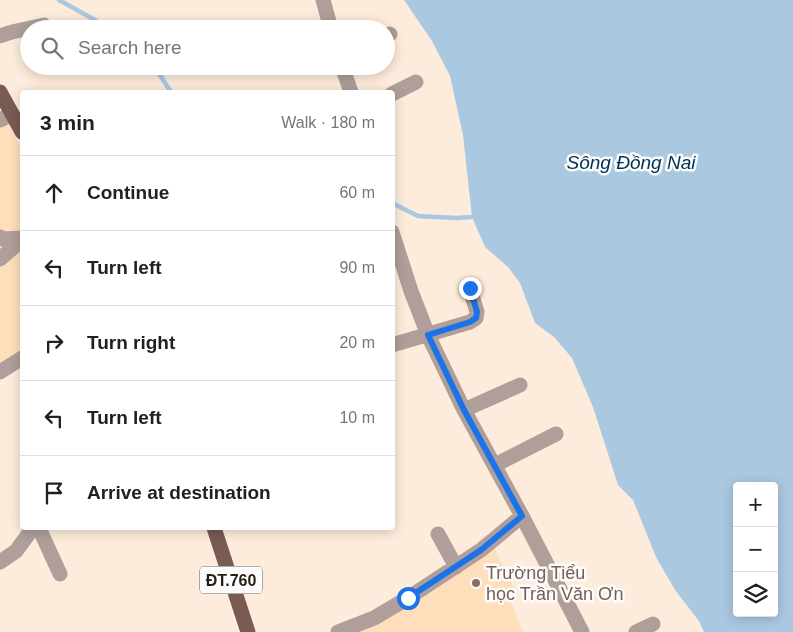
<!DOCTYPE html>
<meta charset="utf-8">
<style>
:root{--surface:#fff;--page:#f2f2f2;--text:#202124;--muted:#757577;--line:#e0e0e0}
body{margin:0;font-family:Helvetica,sans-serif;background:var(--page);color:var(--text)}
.controls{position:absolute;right:15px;bottom:15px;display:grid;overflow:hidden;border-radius:5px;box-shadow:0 2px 12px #0003}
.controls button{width:45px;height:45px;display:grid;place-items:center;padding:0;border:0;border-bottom:1px solid var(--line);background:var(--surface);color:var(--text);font:25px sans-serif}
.stop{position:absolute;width:15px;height:15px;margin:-11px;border:4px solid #1a73e8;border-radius:50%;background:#fff}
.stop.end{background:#1a73e8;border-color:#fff;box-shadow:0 1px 5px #0008}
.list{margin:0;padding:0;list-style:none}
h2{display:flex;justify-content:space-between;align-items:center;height:65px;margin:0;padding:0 20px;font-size:21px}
h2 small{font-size:16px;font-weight:400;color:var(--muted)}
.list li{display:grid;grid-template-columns:32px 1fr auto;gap:15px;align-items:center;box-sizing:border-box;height:75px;padding:0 20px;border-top:1px solid var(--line)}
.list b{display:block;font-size:19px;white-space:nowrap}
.list em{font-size:16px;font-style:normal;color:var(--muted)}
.icon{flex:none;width:28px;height:28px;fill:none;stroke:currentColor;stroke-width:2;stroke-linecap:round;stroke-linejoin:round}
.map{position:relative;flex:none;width:793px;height:632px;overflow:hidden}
.search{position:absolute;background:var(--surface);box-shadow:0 2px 12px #0003;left:20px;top:20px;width:375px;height:55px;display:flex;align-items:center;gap:12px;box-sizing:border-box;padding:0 18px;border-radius:28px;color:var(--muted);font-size:19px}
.panel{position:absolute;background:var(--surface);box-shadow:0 2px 12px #0003;left:20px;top:90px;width:375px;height:440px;border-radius:5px}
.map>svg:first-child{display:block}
</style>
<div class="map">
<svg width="793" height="632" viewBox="0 0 793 632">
<rect width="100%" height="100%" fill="#fdecdb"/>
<path fill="#ffdebb" d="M7 122 22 150V352L0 366V126Z
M493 546 518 595 511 602 523 632H353Z"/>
<path fill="#abc8e1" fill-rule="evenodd" d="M404 0H793V632H704L699 621 675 590 656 557 633 500 618 485 593 407 572 358 554 337 535 323 520 283 508 267 485 247 472 217 463 135 450 76 432 41ZM737 486H774V613H737Z"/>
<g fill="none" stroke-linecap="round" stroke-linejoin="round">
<path stroke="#abc8e1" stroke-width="4.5" d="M59 0 95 20 107 29
M154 66 171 92
M392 203 418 216 457 218 472 217"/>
<path stroke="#af9e99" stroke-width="15" d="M323 0 331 29
M0 36 12 32 44 25
M386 36 390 34
M342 66 351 92
M392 94 416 82
M0 120 12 114
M392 232 411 291 428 335 464 410 522 516 582 632
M0 237 3 239 22 238
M0 259 22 240
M392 345 470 322 476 318 477 312 470 289
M0 372 22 358
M464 410 520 385
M495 465 556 434
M39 528 60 574
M438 534 456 567
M0 562 16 551 33 528
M338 632 374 618 408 598 481 550 522 516
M636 632 653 624"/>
<path stroke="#795b53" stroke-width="15" d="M0 92 22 132
M214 528 248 632"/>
</g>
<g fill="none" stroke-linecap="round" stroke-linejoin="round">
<path stroke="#1a73e8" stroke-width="6" d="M408 598 481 550 522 516 464 410 428 335 470 322 476 318 477 312 470 288"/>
</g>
<circle fill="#8d6e63" stroke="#fcfcfc" stroke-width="2" cx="476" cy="583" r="5"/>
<g text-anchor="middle" stroke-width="5" stroke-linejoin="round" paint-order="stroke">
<rect fill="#fcfcfc" stroke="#676058" stroke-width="1" x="200" y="566.5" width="62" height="27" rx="4"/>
<g font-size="16" font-weight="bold" fill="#271d12">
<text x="231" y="586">ĐT.760</text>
</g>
<g font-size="18" fill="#785e54" stroke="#fcfcfc" text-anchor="start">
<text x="486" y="579">Trường Tiểu<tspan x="486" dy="21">học Trần Văn Ơn</tspan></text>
</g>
<g font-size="19" font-style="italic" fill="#003152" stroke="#fcfcfc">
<text x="631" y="169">Sông Đồng Nai</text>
</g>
</g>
</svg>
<div class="controls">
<button>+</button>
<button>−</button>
<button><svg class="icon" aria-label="layers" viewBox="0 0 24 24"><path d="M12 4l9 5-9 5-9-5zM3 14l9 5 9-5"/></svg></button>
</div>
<div class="stop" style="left:408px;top:598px"></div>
<div class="stop end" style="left:470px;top:288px"></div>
<div class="search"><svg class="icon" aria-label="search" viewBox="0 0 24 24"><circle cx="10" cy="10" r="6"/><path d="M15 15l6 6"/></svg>Search here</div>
<section class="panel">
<h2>3 min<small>Walk · 180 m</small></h2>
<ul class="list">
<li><svg class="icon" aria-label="ahead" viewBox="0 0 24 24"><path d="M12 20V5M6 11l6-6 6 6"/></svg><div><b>Continue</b></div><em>60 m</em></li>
<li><svg class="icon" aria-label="left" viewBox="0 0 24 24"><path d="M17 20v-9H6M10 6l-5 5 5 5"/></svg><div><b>Turn left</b></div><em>90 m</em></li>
<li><svg class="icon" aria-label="right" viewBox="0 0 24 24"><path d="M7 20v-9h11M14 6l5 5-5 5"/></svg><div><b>Turn right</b></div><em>20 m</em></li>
<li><svg class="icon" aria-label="left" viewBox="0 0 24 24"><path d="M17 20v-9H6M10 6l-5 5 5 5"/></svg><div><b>Turn left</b></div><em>10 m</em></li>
<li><svg class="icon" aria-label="arrive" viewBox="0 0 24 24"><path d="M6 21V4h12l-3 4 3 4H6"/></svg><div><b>Arrive at destination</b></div></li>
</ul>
</section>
</div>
